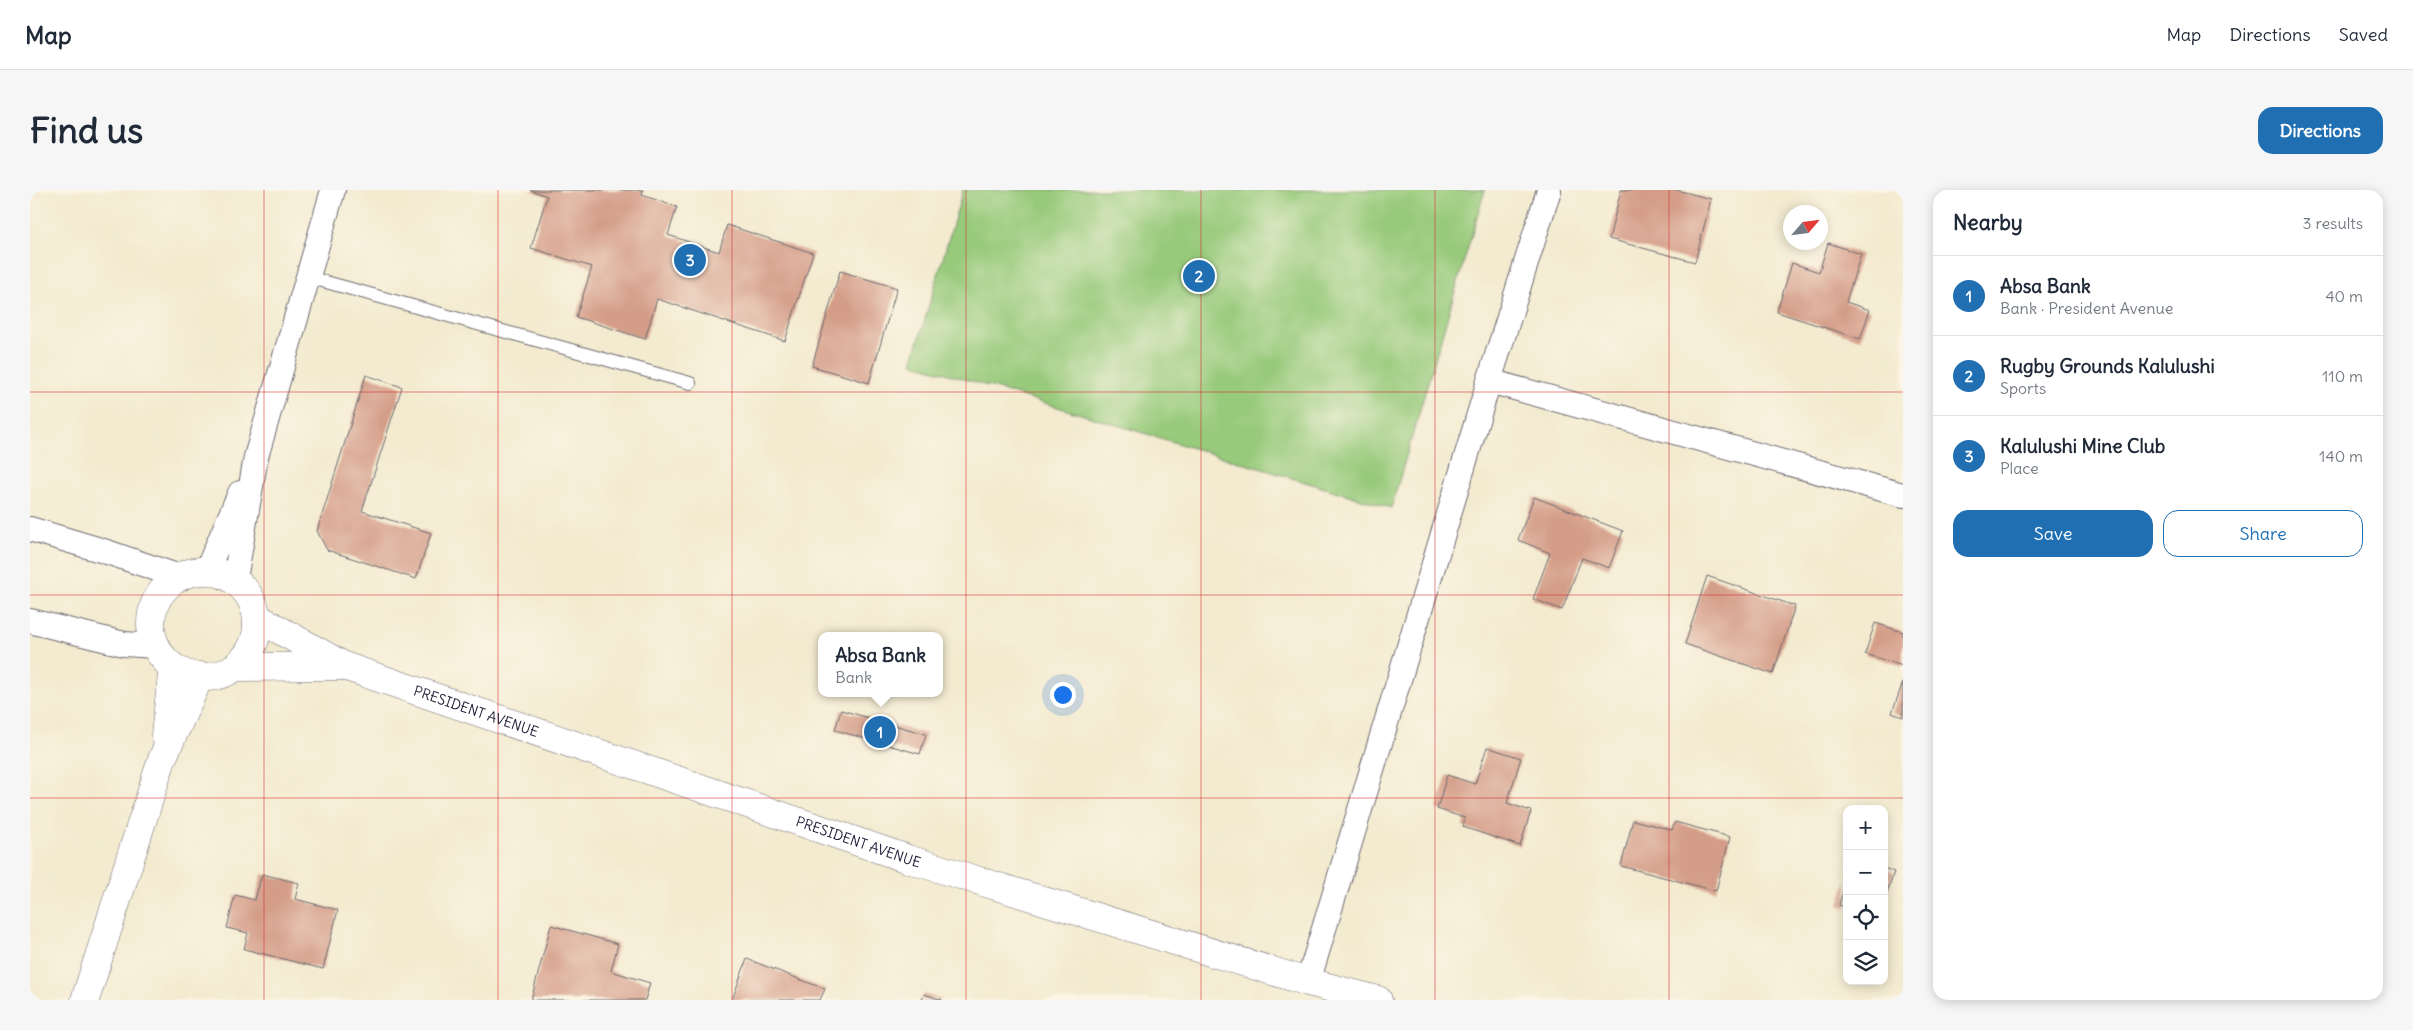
<!DOCTYPE html>
<meta charset="utf-8">
<style>
:root{--surface:#fff;--page:#f6f6f7;--text:#1f2937;--muted:#747a83;--line:#e0e1e3;--accent:#1f6fb2}
body{margin:0;font-family:Delius,sans-serif;background:var(--page);color:var(--text)}
.controls{position:absolute;right:15px;bottom:15px;display:grid;overflow:hidden;border-radius:10px;box-shadow:0 2px 12px #0003}
.controls button{width:45px;height:45px;display:grid;place-items:center;padding:0;border:0;border-bottom:1px solid var(--line);background:var(--surface);color:var(--text);font:25px sans-serif}
.compass{position:absolute;left:1753px;top:15px;width:45px;height:45px;border-radius:50%;background:var(--surface);box-shadow:0 2px 12px #0003;rotate:62deg}
.you{position:absolute;left:1032px;top:504px;width:18px;height:18px;margin:-12px;border:4px solid #fff;border-radius:50%;background:#1a73e8;box-shadow:0 0 0 8px #1a73e833}
.badge{display:grid;place-items:center;width:32px;height:32px;border-radius:50%;background:var(--accent);color:#fff;font-size:16px;font-weight:700}
.pin{position:absolute;translate:-50% -50%;border:2px solid #fff;box-shadow:0 1px 5px #0006}
.popup{position:absolute;left:788px;top:442px;width:125px;height:65px;box-sizing:border-box;display:grid;place-content:center;border-radius:10px;background:var(--surface);filter:drop-shadow(0 1px 4px #0005);font-size:16px;white-space:nowrap;color:var(--muted)}
.popup b{font-size:19px;color:var(--text)}
.popup::after{content:'';position:absolute;left:50%;top:100%;margin-left:-10px;border:10px solid transparent;border-top-color:var(--surface)}
.list{margin:0;padding:0;list-style:none}
h2{display:flex;justify-content:space-between;align-items:center;height:65px;margin:0;padding:0 20px;font-size:21px}
h2 small{font-size:16px;font-weight:400;color:var(--muted)}
.list li{display:grid;grid-template-columns:32px 1fr auto;gap:15px;align-items:center;box-sizing:border-box;height:80px;padding:0 20px;border-top:1px solid var(--line)}
.list b{display:block;font-size:19px;white-space:nowrap}
.list p{margin:0;font-size:16px;white-space:nowrap;color:var(--muted)}
.list em{font-size:16px;font-style:normal;color:var(--muted)}
.actions{display:flex;gap:10px;padding:15px 20px}
.actions a{flex:1;padding:11px 0;border:1px solid var(--accent);border-radius:15px;text-align:center;font-size:18px;color:var(--accent)}
.actions .main{background:var(--accent);color:#fff}
.icon{flex:none;width:28px;height:28px;fill:none;stroke:currentColor;stroke-width:2;stroke-linecap:round;stroke-linejoin:round}
.map{position:relative;flex:none;width:1873px;height:810px;overflow:hidden;border-radius:15px}
header{display:flex;align-items:center;gap:30px;box-sizing:border-box;height:70px;padding:0 25px;background:var(--surface);border-bottom:1px solid var(--line)}
header strong{font-size:24px}
nav{display:flex;gap:28px;margin-inline-start:auto;font-size:18px}
.intro{display:flex;align-items:center;justify-content:space-between;box-sizing:border-box;height:120px;padding:0 30px}
h1{margin:0;font-size:35px}
.button{padding:12px 22px;border-radius:15px;background:var(--accent);color:#fff;font-size:18px;font-weight:700}
main{display:flex;gap:30px;padding:0 30px}
aside{flex:1;background:var(--surface);border-radius:15px;box-shadow:0 2px 12px #0003}
.map>svg:first-child{display:block}
</style>
<header>
<strong>Map</strong>
<nav><a>Map</a><a>Directions</a><a>Saved</a></nav>
</header>
<div class="intro"><h1>Find us</h1><a class="button">Directions</a></div>
<main>
<div class="map">
<svg width="1873" height="810" viewBox="0 0 1873 810">
<rect width="100%" height="100%" fill="#fcf5e5"/>
<filter id="ink" filterUnits="userSpaceOnUse"><feTurbulence type="fractalNoise" baseFrequency=".02" numOctaves="2"/><feDisplacementMap in="SourceGraphic" scale="10" xChannelSelector="R" yChannelSelector="G"/><feConvolveMatrix kernelMatrix="1 2 1 2 8 2 1 2 1" color-interpolation-filters="sRGB"/></filter>
<filter id="wash" filterUnits="userSpaceOnUse"><feTurbulence type="fractalNoise" baseFrequency=".0096" numOctaves="4" result="noise"/><feDisplacementMap in="SourceGraphic" scale="20" xChannelSelector="R" yChannelSelector="G"/><feGaussianBlur stdDeviation="1.12" result="paint"/><feColorMatrix in="noise" values="0 0 0 0 0 0 0 0 0 0 0 0 0 0 0 0 0 1.4 0 .05"/><feComposite in="paint" operator="in"/></filter>
<g filter="url(#wash)">
<rect width="100%" height="100%" fill="#f3eacf"/>
<path fill="#98ca7b" stroke="#5d765b" d="M933 0H1455L1361 318 882 173Z"/>
<g id="blocks">
<path fill="#d49d88" d="M500 0H613L612 5 647 17 638 45 689 62 697 35 783 63 755 151 627 109 615 149 546 127 562 77 501 58 517 6Z
M1591 0H1647L1681 9 1665 72 1579 49Z
M1798 53 1831 64 1816 112 1840 120 1830 149 1747 122 1762 73 1789 82Z
M810 81 867 98 839 193 782 176Z
M336 185 372 197 332 321 401 343 386 389 297 360 287 341Z
M1504 307 1593 341 1579 378 1552 368 1532 420 1503 409 1520 363 1488 350Z
M1677 386 1765 416 1743 484 1655 454Z
M1845 433 1873 442V476L1835 464Z
M1873 492V527L1862 523Z
M811 520 896 544 890 564 805 540Z
M1457 557 1491 568 1477 613 1501 621 1490 656 1433 637 1435 628 1407 619 1417 585 1445 594Z
M1603 630 1642 640 1645 632 1700 647 1686 701 1591 676Z
M1854 678 1864 682 1855 708H1854Z
M232 684 269 693 265 709 308 720 293 779 214 759 218 743 197 738 205 705 225 710Z
M1816 692 1817 693V718L1809 715Z
M521 735 588 754 581 781 620 793 615 810H501Z
M717 769 795 799 790 810H702Z
M894 804 912 810H892Z"/>
</g>
</g>
<g filter="url(#ink)">
<use href="#blocks" fill-opacity="0" stroke="#6b686f" stroke-width="1"/>
<g fill="none" stroke-linecap="round" stroke-linejoin="round">
<g stroke="#6b686f" stroke-width="14">
<path id="service" d="M278 87 660 193"/>
</g>
<g stroke="#6b686f" stroke-width="26">
<path id="minor" d="M1459 191 1873 305
M0 339 77 362 150 387
M177 380 210 303
M205 389 226 267 303 0
M0 431 94 454 126 456
M1278 792 1459 191 1519 0"/>
</g>
<g stroke="#6b686f" stroke-width="29">
<g id="tertiary">
<circle cx="174" cy="434" r="53"/>
<path id="s1" d="M228 428 314 476 878 669 1278 792 1348 810"/>
<path d="M205 477 312 476"/>
<path d="M135 545 143 477"/>
<path d="M55 810 132 569 170 486"/>
</g>
</g>
<use href="#service" stroke="#fff" stroke-width="12"/>
<use href="#minor" stroke="#fff" stroke-width="24"/>
<use href="#tertiary" stroke="#fff" stroke-width="28"/>
</g>
</g>
<path fill="none" stroke="#d62828" stroke-width="1" stroke-opacity="0.55" d="M234 0V810M468 0V810M702 0V810M936 0V810M1171 0V810M1405 0V810M1639 0V810M0 202H1873M0 405H1873M0 608H1873"/>
<g text-anchor="middle" stroke-width="4" stroke-linejoin="round" paint-order="stroke">
<g font-size="14" fill="#22223b" stroke="#fcf5e5">
<text dy="5" stroke="none"><textPath href="#s1" startOffset="238">PRESIDENT AVENUE</textPath></text>
<text dy="5" stroke="none"><textPath href="#s1" startOffset="642">PRESIDENT AVENUE</textPath></text>
</g>
</g>
</svg>
<div class="controls">
<button>+</button>
<button>−</button>
<button><svg class="icon" aria-label="locate" viewBox="0 0 24 24"><circle cx="12" cy="12" r="6"/><path d="M12 2v4M12 18v4M2 12h4M18 12h4"/></svg></button>
<button><svg class="icon" aria-label="layers" viewBox="0 0 24 24"><path d="M12 4l9 5-9 5-9-5zM3 14l9 5 9-5"/></svg></button>
</div>
<svg class="compass" viewBox="-18 -18 36 36"><path d="M0-13l5 13h-10z" fill="#e53935"/><path d="M0 13l5-13h-10z" fill="#747a83"/></svg>
<div class="you"></div>
<div class="pin badge" style="left:850px;top:542px">1</div>
<div class="popup"><b>Absa Bank</b>Bank</div>
<div class="pin badge" style="left:1169px;top:86px">2</div>
<div class="pin badge" style="left:660px;top:70px">3</div>
</div>
<aside>
<h2>Nearby<small>3 results</small></h2>
<ul class="list">
<li><span class="badge">1</span><div><b>Absa Bank</b><p>Bank · President Avenue</p></div><em>40 m</em></li>
<li><span class="badge">2</span><div><b>Rugby Grounds Kalulushi</b><p>Sports</p></div><em>110 m</em></li>
<li><span class="badge">3</span><div><b>Kalulushi Mine Club</b><p>Place</p></div><em>140 m</em></li>
</ul>
<div class="actions"><a class="main">Save</a><a>Share</a></div>
</aside>
</main>
